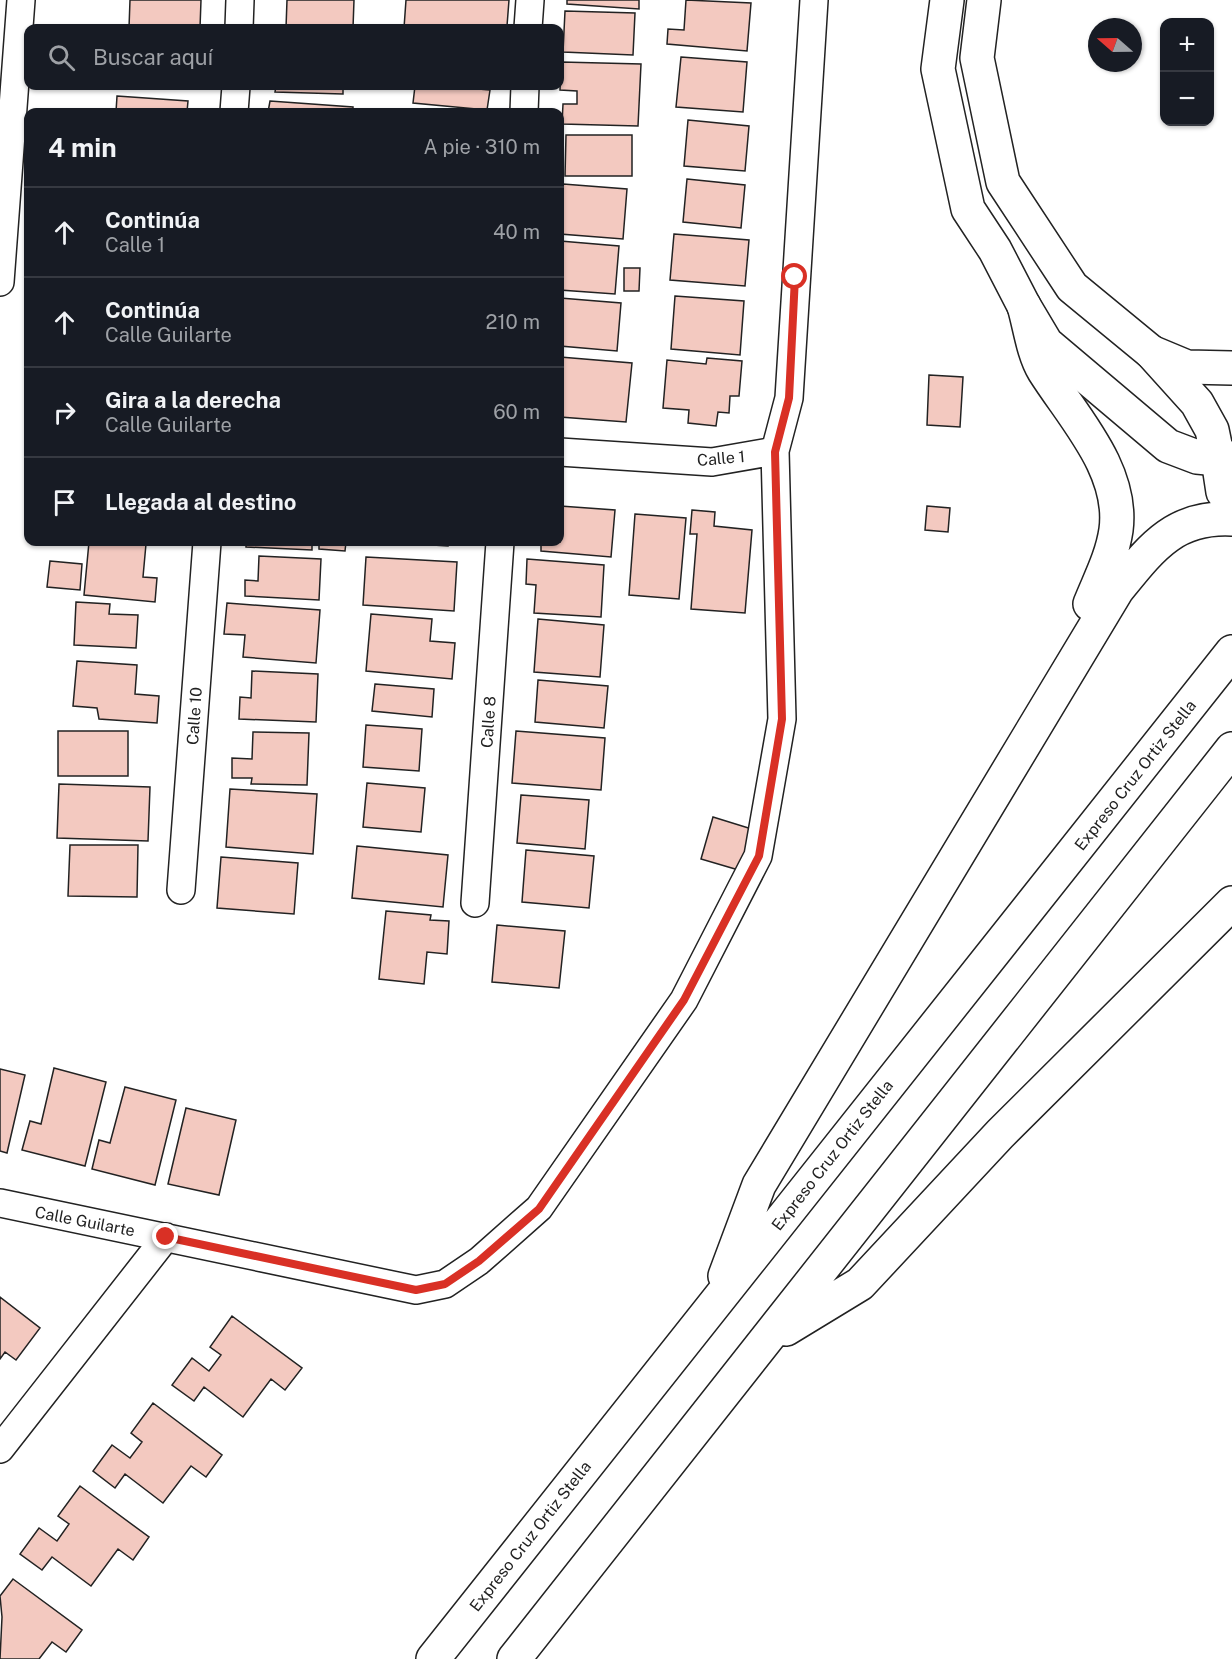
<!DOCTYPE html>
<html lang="es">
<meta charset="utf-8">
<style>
:root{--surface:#171b24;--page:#242831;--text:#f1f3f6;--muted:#9ea1a6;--line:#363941}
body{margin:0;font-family:"Public Sans",sans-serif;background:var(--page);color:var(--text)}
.controls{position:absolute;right:18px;top:18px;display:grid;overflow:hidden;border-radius:12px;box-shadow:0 2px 4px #0004}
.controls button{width:54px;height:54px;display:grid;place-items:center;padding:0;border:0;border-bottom:2px solid var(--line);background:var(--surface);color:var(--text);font:30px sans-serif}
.compass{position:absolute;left:1088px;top:18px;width:54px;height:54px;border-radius:50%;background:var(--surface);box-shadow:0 2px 4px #0004;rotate:290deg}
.stop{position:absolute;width:18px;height:18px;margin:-14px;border:4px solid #d93025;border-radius:50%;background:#fff}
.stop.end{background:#d93025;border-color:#fff;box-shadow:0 2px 6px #0008}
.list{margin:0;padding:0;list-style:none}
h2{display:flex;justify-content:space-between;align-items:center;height:78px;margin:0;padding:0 24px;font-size:26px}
h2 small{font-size:20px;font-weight:400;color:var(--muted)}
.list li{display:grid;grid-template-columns:39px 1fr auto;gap:18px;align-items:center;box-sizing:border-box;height:90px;padding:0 24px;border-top:2px solid var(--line)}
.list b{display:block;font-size:22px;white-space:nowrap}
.list p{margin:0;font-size:20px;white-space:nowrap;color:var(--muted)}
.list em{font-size:20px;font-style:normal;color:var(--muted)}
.icon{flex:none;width:33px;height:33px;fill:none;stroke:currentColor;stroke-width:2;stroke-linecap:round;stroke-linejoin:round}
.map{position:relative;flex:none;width:1232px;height:1659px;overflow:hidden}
.search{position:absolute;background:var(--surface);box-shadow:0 2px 4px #0004;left:24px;top:24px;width:540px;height:66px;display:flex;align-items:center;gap:15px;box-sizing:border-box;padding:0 21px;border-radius:12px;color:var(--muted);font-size:22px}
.panel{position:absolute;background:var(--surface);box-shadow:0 2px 4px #0004;left:24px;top:108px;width:540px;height:438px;border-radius:12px}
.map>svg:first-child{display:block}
</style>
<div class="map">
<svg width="1232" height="1659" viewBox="0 0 1232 1659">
<rect width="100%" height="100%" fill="#fff"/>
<path fill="#f3c9c0" stroke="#222" stroke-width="1.5" d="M130 0H201L200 28H129Z
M287 0H354L353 28H286Z
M406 0H509L507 26 404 28Z
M567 0H639V9L567 4Z
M686 0 751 3 747 51 667 44 668 29 684 30Z
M565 11 635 13 633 55 563 52Z
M681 57 747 62 743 112 676 107Z
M561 62 641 64 638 126 562 124 563 104H577V91L560 90Z
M276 86H343V94L275 92Z
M415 86H479V89L490 90 487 110 413 103Z
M117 96 188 101 187 112H116Z
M270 101 353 107V112H268Z
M688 120 749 126 745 171 684 166Z
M566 135H632V176H565Z
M687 179 745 185 741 228 683 222Z
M563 184 627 189 623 239 560 234Z
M674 234 749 240 745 286 670 280Z
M560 241 619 246 615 294 560 290Z
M624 268H640L639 291H624Z
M675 296 744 301 740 355 671 349Z
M560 298 621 303 617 351 560 346Z
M560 357 632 363 626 422 560 417Z
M707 358 742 361 739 396H730L729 413 718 412 716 426 688 423 689 410 663 408 667 360 706 364Z
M929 375 963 377 960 427 927 425Z
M560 506 615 510 611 557 541 551V542H560Z
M927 506 950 508 948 532 925 530Z
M692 510 715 512 714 526 752 530 745 613 691 609 697 534H690Z
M635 514 686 518 679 599 629 595Z
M89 542 146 544 143 577 157 578 155 602 84 595Z
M246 542H312V550L246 547Z
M319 542H346L345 551 319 549Z
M383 542H448V546Z
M259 556 321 559 319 600 245 596V580L258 581Z
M366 557 457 562 454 611 363 605Z
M527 559 604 565 601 617 534 613 536 585 526 584Z
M50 561 82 564 80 590 47 587Z
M76 602 110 604 109 614 138 615 136 648 74 645Z
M227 603 320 610 316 663 243 657 245 635 224 634Z
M371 614 432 619 430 641 455 643 452 679 366 671Z
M538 619 604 625 600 677 534 672Z
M77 661 137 665 135 694 159 696 157 723 99 719 97 708 73 706Z
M252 671 318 674 316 722 239 719 240 697 251 698Z
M538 680 608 686 604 728 535 722Z
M375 684 434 689 432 717 372 711Z
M366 725 422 729 419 771 363 767Z
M58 731H128V776H58Z
M516 731 605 738 601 790 512 783Z
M253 732 309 733 307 785 251 784 252 778H232V758L252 759Z
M367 783 425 788 421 832 363 827Z
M59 784 150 787 148 841 57 838Z
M230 789 317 794 313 854 226 847Z
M521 795 589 800 585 849 517 843Z
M713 817 755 830 742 871 701 859Z
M70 845H138L137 897 68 896Z
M357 846 448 855 443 907 352 898Z
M526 850 594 856 589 908 522 902Z
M221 857 298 863 294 914 217 908Z
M386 911 431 915 430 920 449 921 447 954 427 952 424 984 379 979Z
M497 925 565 931 559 988 492 982Z
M54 1068 106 1082 85 1166 22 1150 30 1121 41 1124Z
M0 1069 25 1075 7 1153 0 1151Z
M125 1087 176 1100 155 1185 92 1169 99 1140 110 1143Z
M186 1108 236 1120 219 1195 168 1184Z
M0 1297 40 1328 16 1360 5 1352 0 1359Z
M232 1316 302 1368 285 1390 271 1379 243 1417 204 1387 194 1401 172 1385 192 1358 209 1371 221 1355 210 1347Z
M153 1403 222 1455 206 1477 191 1466 163 1503 125 1474 115 1488 93 1471 112 1445 130 1458 142 1442 131 1433Z
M80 1486 149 1537 133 1560 118 1549 91 1586 52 1557 42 1570 20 1554 39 1528 57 1541 69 1524 58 1516Z
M13 1579 82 1630 66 1652 52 1642 39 1659H0L2 1617 0 1596Z"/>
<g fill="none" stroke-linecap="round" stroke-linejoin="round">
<g stroke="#222" stroke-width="30">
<path id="minor" d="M239 28 240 0
M528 28 530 0
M234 112 236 86
M524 112 525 86
M0 282 21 0
M560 452 712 462 775 451 789 398 814 0
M181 890 207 542
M475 903 500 542
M0 1203 416 1290 445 1284 479 1261 539 1208 684 1000 758 856 782 719 775 451
M0 1449 166 1237"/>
</g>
<g stroke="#222" stroke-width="36">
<path id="secondary" d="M947 0 938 69 968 209 995 250 1024 306 1046 343 1168 446 1197 457 1218 459 1212 430 1197 403 1151 352 1072 287 1003 182 977 58 984 0"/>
</g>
<g stroke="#222" stroke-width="36">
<path id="primary" d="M1232 458 1218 459 1223 492 1232 503"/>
</g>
<g stroke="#222" stroke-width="36">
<path id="motorway" d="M1024 306C1030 326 1033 353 1044 371 1073 417 1124 470 1116 530 1112 557 1100 579 1090 604
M1151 352 1187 367 1232 368
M725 1276 759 1185 1117 590C1151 548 1174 516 1232 519
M786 1329 860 1284 1000 1134 1232 903
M433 1659 1232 652
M514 1659 1232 749"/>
</g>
<use href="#minor" stroke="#fff" stroke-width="27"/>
<use href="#secondary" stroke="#fff" stroke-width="33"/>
<use href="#primary" stroke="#fff" stroke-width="33"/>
<use href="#motorway" stroke="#fff" stroke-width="33"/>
</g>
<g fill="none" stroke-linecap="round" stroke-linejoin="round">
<path stroke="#d93025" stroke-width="8" d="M166 1237 416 1290 445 1284 479 1261 539 1209 684 1000 759 856 782 719 775 452 789 398 795 277"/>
</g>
<g text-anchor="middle" stroke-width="4.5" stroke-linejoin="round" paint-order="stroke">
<g font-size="16" fill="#222" stroke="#fff">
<text transform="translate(721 458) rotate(-5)" y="6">Calle 1</text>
<text transform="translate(194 716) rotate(-86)" y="6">Calle 10</text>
<text transform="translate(488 722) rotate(-86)" y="6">Calle 8</text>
<text transform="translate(1135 775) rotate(-52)" y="6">Expreso Cruz Ortiz Stella</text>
<text transform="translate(832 1155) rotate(-52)" y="6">Expreso Cruz Ortiz Stella</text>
<text transform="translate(85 1221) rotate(11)" y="6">Calle Guilarte</text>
<text transform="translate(530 1536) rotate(-52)" y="6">Expreso Cruz Ortiz Stella</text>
</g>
</g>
</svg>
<div class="controls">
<button>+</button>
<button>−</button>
</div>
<svg class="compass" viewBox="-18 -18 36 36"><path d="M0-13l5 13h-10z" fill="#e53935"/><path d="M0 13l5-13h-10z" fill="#9ea1a6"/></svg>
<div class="stop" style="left:795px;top:277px"></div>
<div class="stop end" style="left:166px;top:1237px"></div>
<div class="search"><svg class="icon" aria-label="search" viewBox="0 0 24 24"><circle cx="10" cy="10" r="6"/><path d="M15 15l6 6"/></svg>Buscar aquí</div>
<section class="panel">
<h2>4 min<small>A pie · 310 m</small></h2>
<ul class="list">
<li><svg class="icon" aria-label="ahead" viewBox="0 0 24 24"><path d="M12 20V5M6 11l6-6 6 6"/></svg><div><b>Continúa</b><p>Calle 1</p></div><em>40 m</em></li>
<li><svg class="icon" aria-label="ahead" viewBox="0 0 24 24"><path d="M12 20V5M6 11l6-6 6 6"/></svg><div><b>Continúa</b><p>Calle Guilarte</p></div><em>210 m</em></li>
<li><svg class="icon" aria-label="right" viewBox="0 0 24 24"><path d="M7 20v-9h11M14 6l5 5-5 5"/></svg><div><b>Gira a la derecha</b><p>Calle Guilarte</p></div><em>60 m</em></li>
<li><svg class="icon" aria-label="arrive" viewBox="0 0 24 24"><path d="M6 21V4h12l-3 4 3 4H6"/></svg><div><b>Llegada al destino</b></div></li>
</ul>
</section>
</div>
